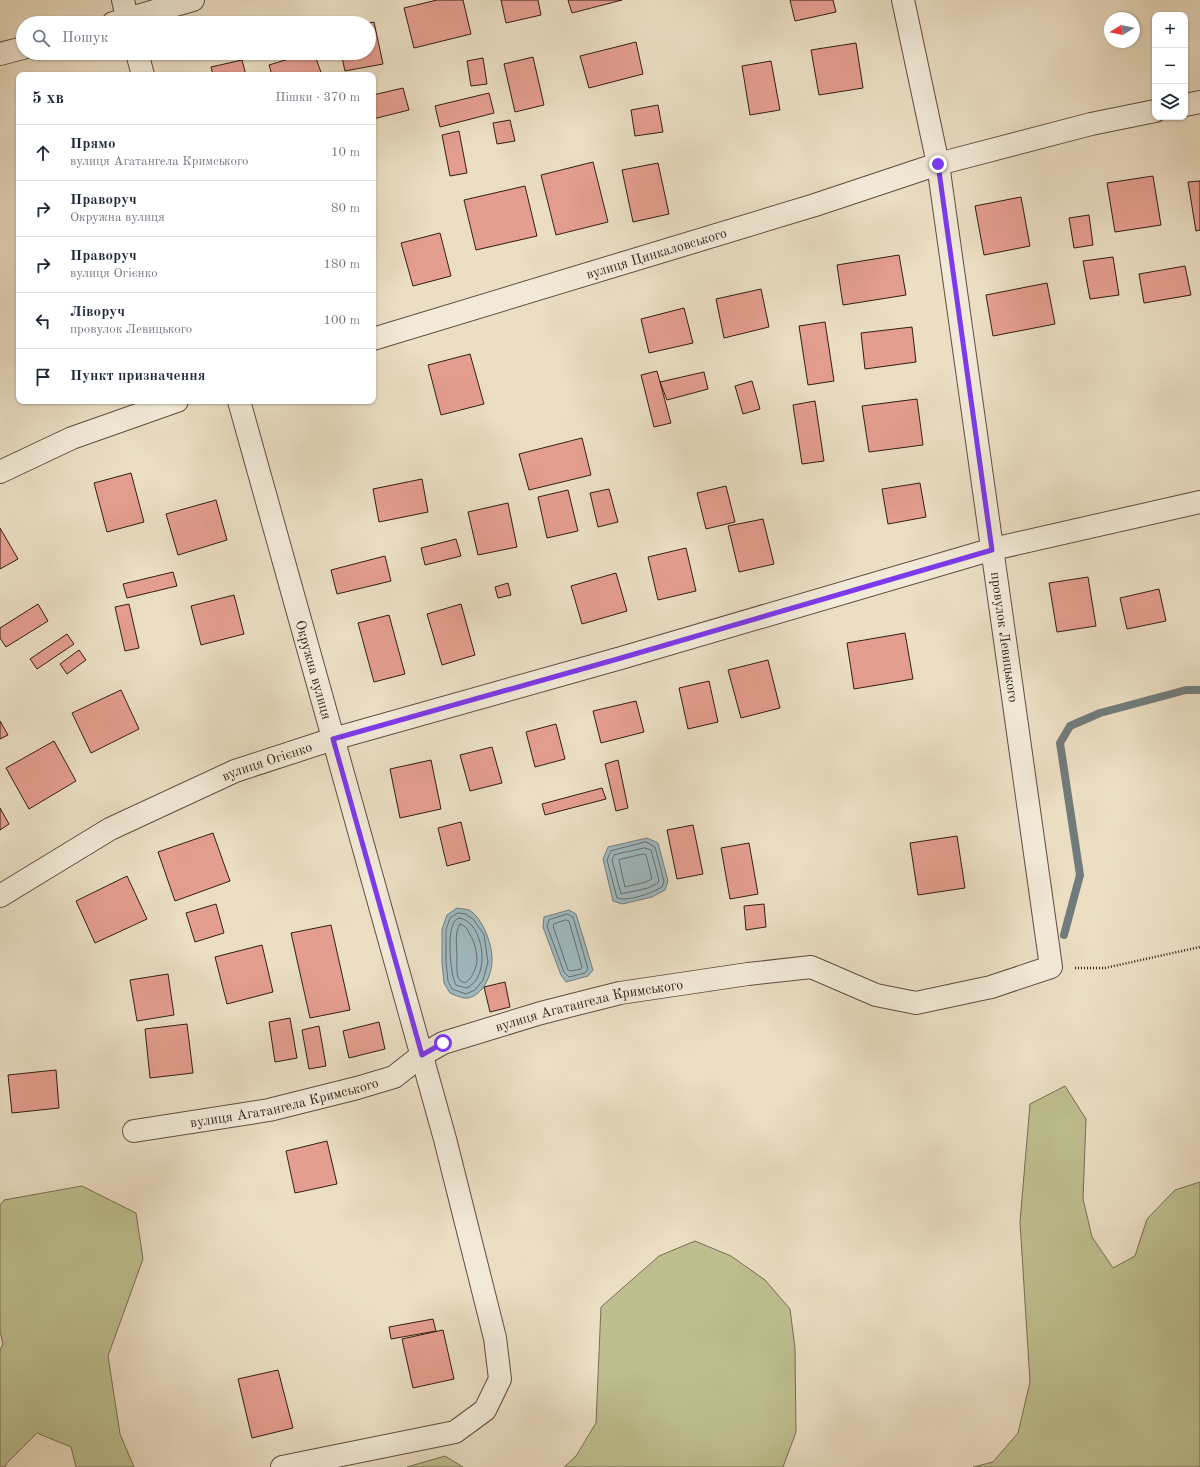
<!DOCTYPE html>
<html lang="uk">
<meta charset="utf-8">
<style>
:root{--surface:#fff;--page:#f2f2f3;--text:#1f2937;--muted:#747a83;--line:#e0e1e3}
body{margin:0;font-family:"Old Standard TT",serif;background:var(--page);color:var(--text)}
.controls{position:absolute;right:12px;top:12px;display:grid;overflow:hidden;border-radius:8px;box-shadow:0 1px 3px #0004}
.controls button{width:36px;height:36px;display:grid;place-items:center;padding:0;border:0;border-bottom:1px solid var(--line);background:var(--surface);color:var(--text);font:20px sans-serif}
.compass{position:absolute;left:1104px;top:12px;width:36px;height:36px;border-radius:50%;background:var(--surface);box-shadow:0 1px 3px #0004;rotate:260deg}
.stop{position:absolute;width:12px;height:12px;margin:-9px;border:3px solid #7c3aed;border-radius:50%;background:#fff}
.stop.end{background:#7c3aed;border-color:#fff;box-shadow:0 1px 4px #0008}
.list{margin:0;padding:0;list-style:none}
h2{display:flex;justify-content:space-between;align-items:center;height:52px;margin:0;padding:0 16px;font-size:17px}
h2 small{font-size:13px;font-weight:400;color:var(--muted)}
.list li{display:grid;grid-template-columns:26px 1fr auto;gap:12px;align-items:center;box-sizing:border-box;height:56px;padding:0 16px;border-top:1px solid var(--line)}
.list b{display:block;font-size:15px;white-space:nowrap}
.list p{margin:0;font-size:13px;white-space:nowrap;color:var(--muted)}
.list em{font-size:13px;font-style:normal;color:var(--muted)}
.icon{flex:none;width:22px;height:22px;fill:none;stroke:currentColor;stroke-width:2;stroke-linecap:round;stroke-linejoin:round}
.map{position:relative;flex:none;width:1200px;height:1467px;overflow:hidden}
.search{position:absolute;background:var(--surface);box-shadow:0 1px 3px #0004;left:16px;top:16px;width:360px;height:44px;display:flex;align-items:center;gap:10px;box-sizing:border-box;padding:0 14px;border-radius:22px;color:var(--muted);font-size:15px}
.panel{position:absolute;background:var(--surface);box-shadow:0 1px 3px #0004;left:16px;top:72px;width:360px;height:332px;border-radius:8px}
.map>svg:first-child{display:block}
</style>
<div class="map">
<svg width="1200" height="1467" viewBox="0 0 1200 1467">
<rect width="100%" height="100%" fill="#ebdec3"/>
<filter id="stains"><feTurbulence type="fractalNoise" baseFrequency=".005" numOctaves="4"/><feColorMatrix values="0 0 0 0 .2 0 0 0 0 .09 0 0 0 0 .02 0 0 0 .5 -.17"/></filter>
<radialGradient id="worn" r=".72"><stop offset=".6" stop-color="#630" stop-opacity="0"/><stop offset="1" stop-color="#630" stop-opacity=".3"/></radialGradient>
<path fill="#bebf8f" stroke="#786e52" d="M1065 1086 1086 1119 1083 1199 1092 1237 1113 1268 1135 1256 1147 1219 1175 1190 1200 1182V1467H973L993 1462 1018 1433 1030 1382 1020 1222 1030 1104Z
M82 1186 136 1213 143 1259 108 1356 120 1434 134 1467H76L71 1447 37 1433 7 1463 5 1467H0V1350L3 1344 0 1331V1205L4 1200Z
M695 1241 731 1256 765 1280 790 1309 795 1348 796 1432 783 1467H564L576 1456 596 1423 601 1307 659 1256Z
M445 1456 463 1467H407Z"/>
<path fill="#9eb9bf" stroke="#727b7b" d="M647 838 658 843 668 881 665 890 652 897 622 904 613 901 603 859 608 847Z
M457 908C461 909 466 909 469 910 483 918 493 946 492 962 491 976 483 995 468 998 463 999 455 995 450 993L444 983 442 963V929L447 915Z
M569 910 576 914 593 970 588 976 566 982 561 975 543 927 544 917Z"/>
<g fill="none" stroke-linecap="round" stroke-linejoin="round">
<path stroke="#686b6a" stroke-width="1" d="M646 842 655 847 664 881 662 887C652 893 628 902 617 898L607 860 611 851Z
M645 848 651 850 659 880 658 883 648 888 621 894 612 860 614 855Z
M644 854 646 855 652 879 646 882 625 887 619 860Z
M458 913 466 914 474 920 484 935 488 962 483 980 475 990 466 994 452 989 448 981 446 962V930L450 918Z
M568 914 573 917 588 969 585 973 569 977 564 972 547 926 549 920Z
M459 918C484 920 492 979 466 988L456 985C450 974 447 932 454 922 455 920 457 919 459 918Z
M566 920 569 921 582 967 581 969 571 971 568 970 553 926 554 924Z
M460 924C466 926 468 930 470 935 475 941 477 954 477 962 476 968 468 991 459 979 456 975 457 963 457 958 457 947 454 933 460 924Z"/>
<path stroke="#727b7b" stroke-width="8" d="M1064 935 1080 875 1060 743 1070 726 1100 713 1186 690H1200"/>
</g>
<path fill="#e49e8f" stroke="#311d15" d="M437 0H463L471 34 414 48 404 8Z
M501 0H538L541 15 506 23Z
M568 0H622L572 13Z
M790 0H833L836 12 795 21Z
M374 22 383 64 345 71 341 53H369V23Z
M636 42 643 74 589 88 580 56Z
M856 43 863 88 819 95 811 50Z
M308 53H314L322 75H272L269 65Z
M533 57 544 105 515 112 504 64Z
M483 58 487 84 471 86 467 61Z
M242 60 246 75H213L211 67Z
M771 61 780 110 750 115 742 66Z
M403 88 409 110 373 119V95Z
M489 93 494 113 440 127 435 106Z
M658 105 663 132 635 136 631 110Z
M510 120 515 141 497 144 493 123Z
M459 131 467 173 450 176 442 135Z
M593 162 608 222 556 235 541 175Z
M658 163 669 214 633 222 622 170Z
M1153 176 1161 225 1115 232 1107 183Z
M1200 181V230L1196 231 1188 182Z
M525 186 537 236 476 250 464 200Z
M1021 197 1030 246 984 255 975 206Z
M1089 215 1093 245 1074 248 1069 218Z
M440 233 451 276 413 286 401 243Z
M899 255 906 295 843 305 837 265Z
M1113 257 1119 295 1090 299 1083 261Z
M1185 266 1191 295 1144 303 1139 274Z
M1047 283 1055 324 993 336 986 295Z
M761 289 769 327 724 338 716 299Z
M684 308 693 343 649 353 641 319Z
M825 322 834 381 808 385 799 326Z
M912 327 916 362 865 369 861 333Z
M470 354 484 404 441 415 428 365Z
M657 371 671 423 654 427 641 375Z
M704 372 708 389 667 400 660 382Z
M752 381 760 409 743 414 735 386Z
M917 399 923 445 869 452 862 406Z
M815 401 824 461 802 464 793 405Z
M582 438 591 475 529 490 519 454Z
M131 473 144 522 107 532 94 483Z
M422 479 428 512 379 522 373 489Z
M920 483 926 517 888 524 882 489Z
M726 486 735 522 706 529 697 493Z
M609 489 618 522 598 527 590 493Z
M568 490 578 531 547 538 538 497Z
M216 500 227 540 178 555 166 514Z
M508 503 517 547 478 555 468 512Z
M763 519 774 564 739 572 728 526Z
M0 528 18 559 0 569Z
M456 539 461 556 425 565 421 548Z
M686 548 696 591 658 600 648 557Z
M385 556 391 581 337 594 331 570Z
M173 572 177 586 127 598 123 584Z
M616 573 627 611 582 624 571 586Z
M1088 577 1096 626 1057 632 1049 583Z
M508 583 511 595 498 598 495 587Z
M1159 589 1166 621 1127 629 1120 598Z
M234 595 244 634 201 645 191 606Z
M38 604 48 621 6 647 0 638V628Z
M129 604 139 648 125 651 115 607Z
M461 604 475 655 442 665 427 614Z
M389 615 405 674 374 682 358 623Z
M905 633 913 679 854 689 847 643Z
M67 634 74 644 37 669 30 659Z
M79 650 86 660 67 674 60 664Z
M768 660 780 708 741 718 728 670Z
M709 681 718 722 688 729 679 688Z
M121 690 139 729 91 753 72 713Z
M636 701 644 732 601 743 593 711Z
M0 721 8 735 0 739Z
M556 724 565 759 535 767 526 732Z
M54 741 76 781 29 809 6 768Z
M492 747 502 783 470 791 460 755Z
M431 760 441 809 400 818 390 769Z
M618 760 628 808 616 811 605 764Z
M602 788 606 799 545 815 542 804Z
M0 808 9 824 0 830Z
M461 822 470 860 447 866 438 828Z
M693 825 703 874 677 879 667 830Z
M213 833 230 881 175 901 158 852Z
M957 836 965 888 918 895 910 843Z
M749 843 758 894 730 899 721 848Z
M127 876 147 919 95 943 76 901Z
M216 904 224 933 195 942 186 913Z
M764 904 766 927 746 930 744 906Z
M331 925 350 1010 310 1018 291 933Z
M262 945 273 992 227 1004 215 957Z
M168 974 174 1015 137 1021 130 980Z
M505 982 510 1007 490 1012 484 987Z
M290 1018 297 1058 275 1062 269 1022Z
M379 1022 385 1049 349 1058 343 1031Z
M187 1024 193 1073 150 1078 145 1029Z
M319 1026 326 1066 309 1069 302 1030Z
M56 1070 59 1108 12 1113 8 1075Z
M327 1141 337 1184 295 1193 286 1151Z
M433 1319 436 1331 391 1339 389 1327Z
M443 1330 454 1379 413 1388 402 1339Z
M278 1370 293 1428 252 1438 238 1379Z"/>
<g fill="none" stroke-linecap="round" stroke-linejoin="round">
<g stroke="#604d40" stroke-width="24">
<g id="minor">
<path d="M123 0 128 23"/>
<path d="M113 23 193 0"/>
<path d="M137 53 143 75"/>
<path d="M0 54 23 48"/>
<path d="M1185 105 1200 102"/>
<path id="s1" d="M373 339 815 205 938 164 1091 124 1155 111"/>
<path id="s2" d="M239 401 445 1139 495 1338 500 1379 485 1410 455 1432 282 1467"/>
<path d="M0 472 72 438 177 401"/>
<path id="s3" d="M0 896 110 829 235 771 333 739 621 658 993 549 1200 502"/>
<path id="s4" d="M134 1131 269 1110 357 1088 394 1077 422 1055 443 1043 541 1013 620 993 748 974 811 967 876 995 916 1003 991 987 1051 967 938 164 903 0"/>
</g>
</g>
<path stroke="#311d15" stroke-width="2.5" stroke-dasharray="1 2" stroke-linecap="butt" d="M1075 968H1105L1200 947"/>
<use href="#minor" stroke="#f2ead8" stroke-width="22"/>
</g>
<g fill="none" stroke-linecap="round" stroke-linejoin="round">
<path stroke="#7c3aed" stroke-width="5" d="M443 1043 422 1055 333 739 621 658 992 550 938 164"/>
</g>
<g text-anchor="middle" stroke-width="3.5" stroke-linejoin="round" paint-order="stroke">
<g font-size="14" fill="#311d15" stroke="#f2ead8">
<text dy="5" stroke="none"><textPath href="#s1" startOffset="296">вулиця Цинкаловського</textPath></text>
<text transform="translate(1005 637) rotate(82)" y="5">провулок Левицького</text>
<text dy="5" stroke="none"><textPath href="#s2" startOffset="279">Окружна вулиця</textPath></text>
<text dy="5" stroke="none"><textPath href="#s3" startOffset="300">вулиця Огієнко</textPath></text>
<text dy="5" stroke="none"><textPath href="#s4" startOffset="477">вулиця Агатангела Кримського</textPath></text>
<text dy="5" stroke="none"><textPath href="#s4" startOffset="153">вулиця Агатангела Кримського</textPath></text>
</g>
</g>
<rect width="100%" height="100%" filter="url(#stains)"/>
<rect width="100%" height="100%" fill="url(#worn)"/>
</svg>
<div class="controls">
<button>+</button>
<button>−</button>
<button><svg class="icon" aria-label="layers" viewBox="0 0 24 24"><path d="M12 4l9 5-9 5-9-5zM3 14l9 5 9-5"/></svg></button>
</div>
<svg class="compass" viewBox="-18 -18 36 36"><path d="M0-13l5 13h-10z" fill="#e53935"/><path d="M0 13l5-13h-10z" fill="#747a83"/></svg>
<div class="stop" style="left:443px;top:1043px"></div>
<div class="stop end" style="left:938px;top:164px"></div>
<div class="search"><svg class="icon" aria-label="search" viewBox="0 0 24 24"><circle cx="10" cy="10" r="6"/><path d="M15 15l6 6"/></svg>Пошук</div>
<section class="panel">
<h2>5 хв<small>Пішки · 370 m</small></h2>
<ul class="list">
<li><svg class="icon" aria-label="ahead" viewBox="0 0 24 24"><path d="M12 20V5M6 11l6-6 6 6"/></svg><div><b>Прямо</b><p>вулиця Агатангела Кримського</p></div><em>10 m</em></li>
<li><svg class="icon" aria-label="right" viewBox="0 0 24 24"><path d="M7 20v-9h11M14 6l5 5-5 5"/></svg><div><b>Праворуч</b><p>Окружна вулиця</p></div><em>80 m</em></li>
<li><svg class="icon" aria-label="right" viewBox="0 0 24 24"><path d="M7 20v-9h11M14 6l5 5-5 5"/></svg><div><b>Праворуч</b><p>вулиця Огієнко</p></div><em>180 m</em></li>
<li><svg class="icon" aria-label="left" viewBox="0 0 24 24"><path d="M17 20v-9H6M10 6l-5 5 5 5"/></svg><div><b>Ліворуч</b><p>провулок Левицького</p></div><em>100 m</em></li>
<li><svg class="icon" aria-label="arrive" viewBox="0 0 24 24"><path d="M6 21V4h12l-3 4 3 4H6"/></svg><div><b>Пункт призначення</b></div></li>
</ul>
</section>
</div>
